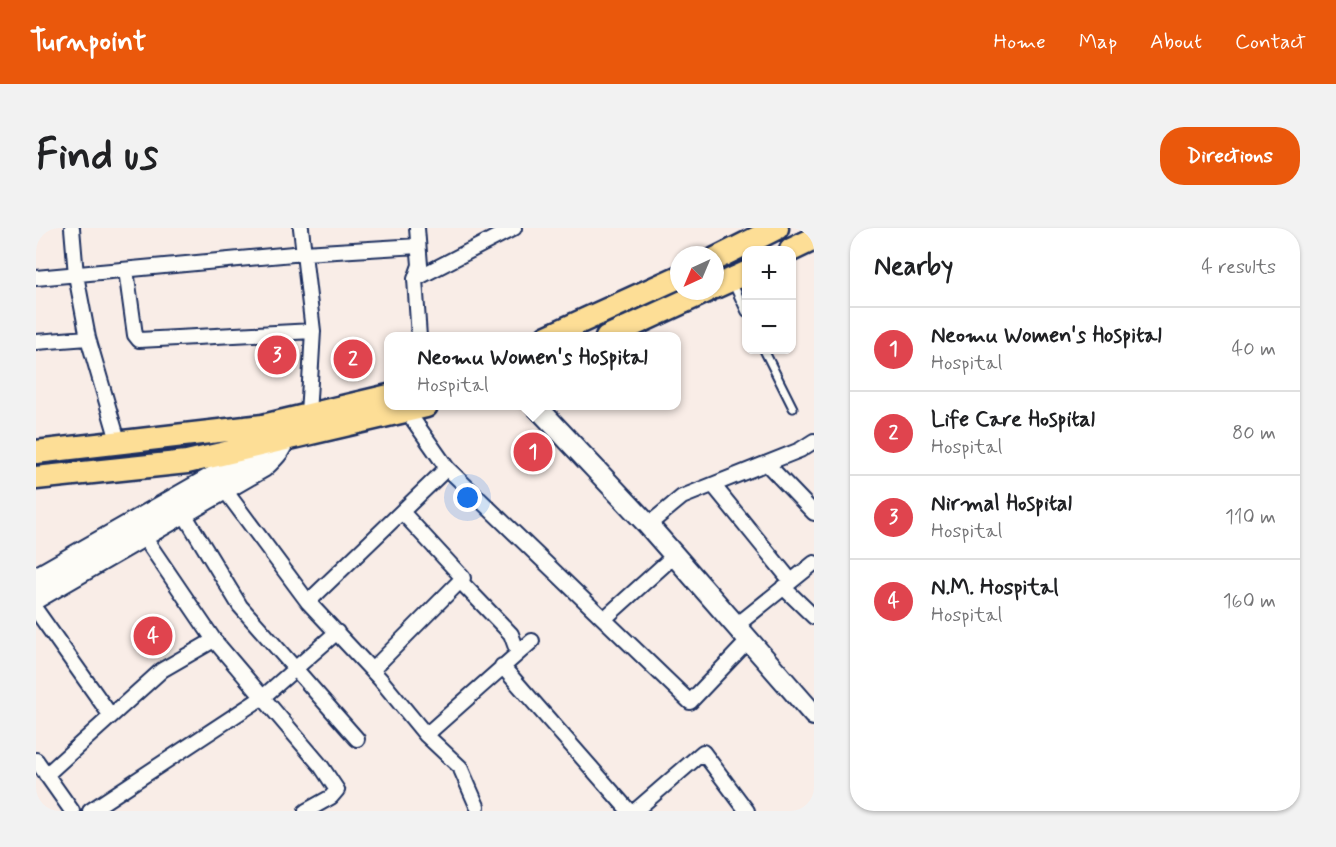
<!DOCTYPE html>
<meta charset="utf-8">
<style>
:root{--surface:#fff;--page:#f2f2f2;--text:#202124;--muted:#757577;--line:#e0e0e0;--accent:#ea580c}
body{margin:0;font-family:Mynerve,sans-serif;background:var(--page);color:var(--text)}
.controls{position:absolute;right:18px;top:18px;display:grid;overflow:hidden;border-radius:12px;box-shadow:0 2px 4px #0004}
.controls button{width:54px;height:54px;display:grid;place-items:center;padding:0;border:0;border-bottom:2px solid var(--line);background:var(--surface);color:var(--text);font:30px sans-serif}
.compass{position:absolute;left:634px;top:18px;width:54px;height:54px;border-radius:50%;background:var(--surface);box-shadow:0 2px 4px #0004;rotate:224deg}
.you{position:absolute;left:432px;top:270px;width:21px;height:21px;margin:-15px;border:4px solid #fff;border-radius:50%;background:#1a73e8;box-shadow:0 0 0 9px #1a73e833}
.badge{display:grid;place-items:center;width:39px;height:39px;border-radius:50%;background:var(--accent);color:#fff;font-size:20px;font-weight:700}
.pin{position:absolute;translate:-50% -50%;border:3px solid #fff;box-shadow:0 2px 6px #0006}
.popup{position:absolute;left:348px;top:104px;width:297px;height:78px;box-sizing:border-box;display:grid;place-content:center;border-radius:12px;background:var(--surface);filter:drop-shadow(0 2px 4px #0005);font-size:20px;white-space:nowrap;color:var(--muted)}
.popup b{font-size:22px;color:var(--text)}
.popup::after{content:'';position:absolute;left:50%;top:100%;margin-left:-12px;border:12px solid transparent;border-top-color:var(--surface)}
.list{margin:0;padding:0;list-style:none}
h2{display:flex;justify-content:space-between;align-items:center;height:78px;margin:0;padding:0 24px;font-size:26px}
h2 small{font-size:20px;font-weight:400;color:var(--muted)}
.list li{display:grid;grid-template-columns:39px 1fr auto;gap:18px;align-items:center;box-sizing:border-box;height:84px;padding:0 24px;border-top:2px solid var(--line)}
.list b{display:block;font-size:22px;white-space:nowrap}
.list p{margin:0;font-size:20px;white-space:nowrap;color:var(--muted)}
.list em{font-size:20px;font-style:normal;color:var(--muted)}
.map{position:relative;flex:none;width:778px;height:583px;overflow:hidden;border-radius:24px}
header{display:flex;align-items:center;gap:36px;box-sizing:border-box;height:84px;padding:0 30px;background:var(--accent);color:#fff}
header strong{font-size:28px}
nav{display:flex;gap:33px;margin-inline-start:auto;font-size:21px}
.intro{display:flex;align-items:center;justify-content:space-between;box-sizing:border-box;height:144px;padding:0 36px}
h1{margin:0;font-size:42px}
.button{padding:15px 27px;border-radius:24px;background:var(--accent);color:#fff;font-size:21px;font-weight:700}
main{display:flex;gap:36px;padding:0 36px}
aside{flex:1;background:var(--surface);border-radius:24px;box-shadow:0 2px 4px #0004}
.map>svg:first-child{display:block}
</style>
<header>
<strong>Turnpoint</strong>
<nav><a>Home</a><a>Map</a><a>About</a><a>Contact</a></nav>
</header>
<div class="intro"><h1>Find us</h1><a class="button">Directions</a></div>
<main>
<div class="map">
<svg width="778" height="583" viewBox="0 0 778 583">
<rect width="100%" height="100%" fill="#f9ede7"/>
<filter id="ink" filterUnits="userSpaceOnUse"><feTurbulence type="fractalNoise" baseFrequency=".0167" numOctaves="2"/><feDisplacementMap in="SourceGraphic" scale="12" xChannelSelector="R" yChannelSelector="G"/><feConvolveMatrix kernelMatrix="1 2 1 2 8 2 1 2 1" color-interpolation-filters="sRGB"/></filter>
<g filter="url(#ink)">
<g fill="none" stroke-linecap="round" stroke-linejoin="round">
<g stroke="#1b2f5e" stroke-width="11">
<path id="lane" d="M696 54 710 84
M728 122 757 180"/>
</g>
<g stroke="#1b2f5e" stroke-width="18">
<path id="street" d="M36 0 40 47 52 110 83 216
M265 0 277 103 272 187
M381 0 384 37 379 51 383 109
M90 42 99 107 103 112 277 103
M0 50 268 25 382 18
M379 51 478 0
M0 114 52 110
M371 183 411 240 654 474 714 411
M731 236 778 285
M678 258 755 353
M188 261 272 374 344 451 390 507 424 539 441 578
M148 286 204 378 321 511
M612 297 646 269 764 222 778 213
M424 353 475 406 482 425
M747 359 778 389
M272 374 411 240
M0 382 75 488
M568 391 639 327
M701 397 778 335
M178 412 285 538 301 562 295 569 270 583
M466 438 593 583
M336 442 427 350 366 284
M390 507 496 413
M0 532 36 583
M10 547 126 442 178 412 108 309
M54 583 227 469 301 404
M599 583 667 524 711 583"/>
</g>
<g stroke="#1b2f5e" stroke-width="24">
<path id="secondary" d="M500 178 612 297 778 487
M0 350 184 245 222 219
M0 370 227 239C238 229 250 218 249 202"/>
</g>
<g stroke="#1b2f5e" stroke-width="27">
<path id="primary" d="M755 22 778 11
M679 31 741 0
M679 59 710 45
M511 109 643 49
M571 109 671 63
M0 224 227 198 353 168
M0 250 151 234 390 178"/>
</g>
<use href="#lane" stroke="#fdfcf7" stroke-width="7"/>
<use href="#street" stroke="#fdfcf7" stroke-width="14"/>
<use href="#secondary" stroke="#fdfcf7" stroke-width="20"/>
<use href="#primary" stroke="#fdde96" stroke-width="22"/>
</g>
</g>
</svg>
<div class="controls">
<button>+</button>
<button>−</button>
</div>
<svg class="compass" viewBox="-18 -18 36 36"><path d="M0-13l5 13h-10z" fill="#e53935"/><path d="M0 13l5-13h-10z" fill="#757577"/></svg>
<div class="you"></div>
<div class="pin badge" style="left:497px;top:224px;background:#e0444e">1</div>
<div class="popup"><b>Neomu Women's Hospital</b>Hospital</div>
<div class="pin badge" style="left:317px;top:131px;background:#e0444e">2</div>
<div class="pin badge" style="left:241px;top:127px;background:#e0444e">3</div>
<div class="pin badge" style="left:117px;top:408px;background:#e0444e">4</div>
</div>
<aside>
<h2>Nearby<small>4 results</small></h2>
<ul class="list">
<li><span class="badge" style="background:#e0444e">1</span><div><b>Neomu Women's Hospital</b><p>Hospital</p></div><em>40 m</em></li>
<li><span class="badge" style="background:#e0444e">2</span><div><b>Life Care Hospital</b><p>Hospital</p></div><em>80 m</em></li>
<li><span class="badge" style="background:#e0444e">3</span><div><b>Nirmal Hospital</b><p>Hospital</p></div><em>110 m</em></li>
<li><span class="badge" style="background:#e0444e">4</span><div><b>N.M. Hospital</b><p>Hospital</p></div><em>160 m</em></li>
</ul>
</aside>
</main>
